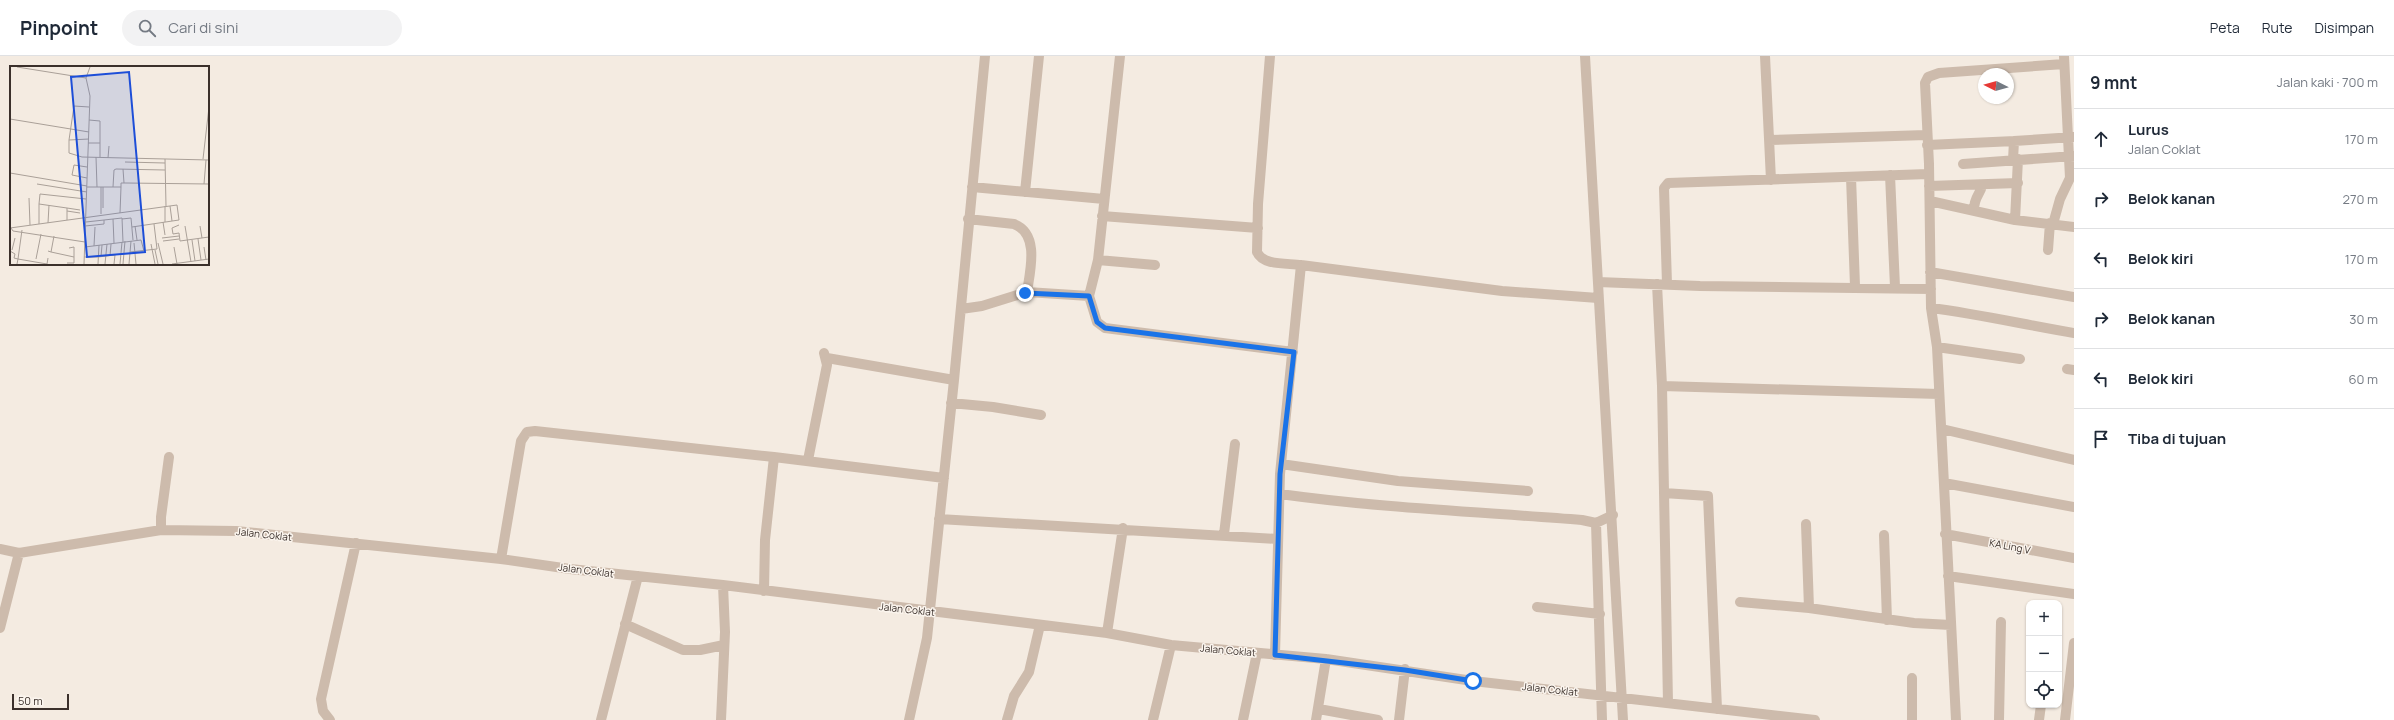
<!DOCTYPE html>
<html lang="id">
<meta charset="utf-8">
<style>
:root{--surface:#fff;--page:#f2f2f3;--text:#1f2937;--muted:#747a83;--line:#e0e1e3}
body{margin:0;font-family:Manrope,sans-serif;background:var(--page);color:var(--text)}
.controls{position:absolute;right:12px;bottom:12px;display:grid;overflow:hidden;border-radius:8px;box-shadow:0 1px 3px #0004}
.controls button{width:36px;height:36px;display:grid;place-items:center;padding:0;border:0;border-bottom:1px solid var(--line);background:var(--surface);color:var(--text);font:20px sans-serif}
.compass{position:absolute;left:1978px;top:12px;width:36px;height:36px;border-radius:50%;background:var(--surface);box-shadow:0 1px 3px #0004;rotate:275deg}
.scale{position:absolute;left:12px;bottom:10px;width:57px;box-sizing:border-box;padding-left:4px;border:2px solid #3b302b;border-top:0;font-size:11px;line-height:14px;white-space:nowrap;color:#3b302b;-webkit-text-stroke:3px #fbf5ee;paint-order:stroke}
.stop{position:absolute;width:12px;height:12px;margin:-9px;border:3px solid #1a73e8;border-radius:50%;background:#fff}
.stop.end{background:#1a73e8;border-color:#fff;box-shadow:0 1px 4px #0008}
.list{margin:0;padding:0;list-style:none}
h2{display:flex;justify-content:space-between;align-items:center;height:52px;margin:0;padding:0 16px;font-size:17px}
h2 small{font-size:13px;font-weight:400;color:var(--muted)}
.list li{display:grid;grid-template-columns:26px 1fr auto;gap:12px;align-items:center;box-sizing:border-box;height:60px;padding:0 16px;border-top:1px solid var(--line)}
.list b{display:block;font-size:15px;white-space:nowrap}
.list p{margin:0;font-size:13px;white-space:nowrap;color:var(--muted)}
.list em{font-size:13px;font-style:normal;color:var(--muted)}
.icon{flex:none;width:22px;height:22px;fill:none;stroke:currentColor;stroke-width:2;stroke-linecap:round;stroke-linejoin:round}
.map{position:relative;flex:none;width:2074px;height:664px;overflow:hidden}
header{display:flex;align-items:center;gap:24px;box-sizing:border-box;height:56px;padding:0 20px;background:var(--surface);border-bottom:1px solid var(--line)}
header strong{font-size:19px}
nav{display:flex;gap:22px;margin-inline-start:auto;font-size:14px}
.search{width:280px;height:36px;background:var(--page);display:flex;align-items:center;gap:10px;box-sizing:border-box;padding:0 14px;border-radius:22px;color:var(--muted);font-size:15px}
main{display:flex}
aside{flex:1;background:var(--surface)}
.map>svg:first-child{display:block}
</style>
<header>
<strong>Pinpoint</strong>
<div class="search"><svg class="icon" aria-label="search" viewBox="0 0 24 24"><circle cx="10" cy="10" r="6"/><path d="M15 15l6 6"/></svg>Cari di sini</div>
<nav><a>Peta</a><a>Rute</a><a>Disimpan</a></nav>
</header>
<main>
<div class="map">
<svg width="2074" height="664" viewBox="0 0 2074 664">
<rect width="100%" height="100%" fill="#f4ebe1"/>
<g fill="none" stroke-linecap="round" stroke-linejoin="round">
<path stroke="#cdbbac" stroke-width="10" d="M1120 0 1098 204 1089 240 1097 266 1105 272 1293 296
M1270 0 1258 148 1257 196C1263 210 1288 207 1301 209L1280 418 1275 599
M1585 0 1623 664
M1765 0 1771 124
M1770 84 1926 79
M1927 89 2015 85
M2013 104 2014 85 2074 81
M1963 108 2074 100
M1890 119 1895 231
M1851 121 1855 230
M1929 130 2018 127
M972 131 1104 143
M1025 136 1039 0
M1930 145 2015 164 2074 171
M1974 154C1974 140 1981 138 1982 129
M1102 160 1258 172
M968 163 1014 168C1040 178 1030 215 1027 236
M2015 164 2018 103
M2053 168 2060 143 2070 122 2064 0
M2048 194 2050 167
M1098 204 1155 209
M1301 209 1502 235 1598 242
M1930 216 2074 241
M1598 226 1700 230 1931 233
M1657 228 1662 330 1668 647
M1667 228 1664 132 1668 127 1928 118
M1931 252C1979 258 2026 269 2074 277
M961 253 982 250 1027 236 1089 240
M1937 291 2020 303
M827 302 954 324
M2067 313 2074 314
M1662 330 1939 338
M951 347 993 351 1041 359
M1942 373 2074 404
M808 404 827 309 824 297
M1281 408 1398 425 1528 435
M1944 427 2074 451
M1664 437 1708 440 1717 653
M1280 438C1380 452 1481 456 1582 464L1596 467
M939 463 1278 483
M1806 468 1809 552
M161 474V461L169 401
M1224 478 1235 388
M1945 478 2074 502
M1884 479 1887 564
M0 493 19 497 161 474 236 475 501 503 570 513 723 529 1107 577 1171 589 1326 603 1473 625 1815 664
M501 503 521 385 527 376 535 375 774 401
M1948 520 2074 538
M764 535 765 484 774 401 944 422
M1740 546 1809 552 1914 567 1951 569
M1537 551 1600 558
M625 568 683 594H700L724 589
M0 572 19 497
M1107 577 1123 472
M1912 622V664
M1319 653 1378 664
M330 664 323 655 321 643 356 487
M601 664 638 520
M721 664 725 576 723 529
M909 664 927 582 954 324 985 0
M1007 664 1014 640 1029 616 1040 569
M1153 664 1171 589
M1243 664 1257 597
M1316 664 1326 603
M1399 664 1405 613
M1602 664 1596 467 1613 459
M1956 664 1937 291 1931 252 1929 108 1925 27 1928 21 1939 17 2064 8
M1999 664 2001 566
M2039 664 2041 649
M2065 664 2074 587"/>
</g>
<g fill="none" stroke-linecap="round" stroke-linejoin="round">
<path stroke="#1a73e8" stroke-width="5" d="M1025 237 1089 240 1097 266 1105 272 1294 296 1280 418 1275 599 1405 614 1473 625"/>
</g>
<g text-anchor="middle" stroke-width="3" stroke-linejoin="round" paint-order="stroke">
<g font-size="10" fill="#3b302b" stroke="#fbf5ee">
<text transform="translate(264 478) rotate(6)" y="4">Jalan Coklat</text>
<text transform="translate(2010 490) rotate(11)" y="4">KA Ling V</text>
<text transform="translate(586 514) rotate(7)" y="4">Jalan Coklat</text>
<text transform="translate(907 553) rotate(6)" y="4">Jalan Coklat</text>
<text transform="translate(1228 594) rotate(5)" y="4">Jalan Coklat</text>
<text transform="translate(1550 633) rotate(6)" y="4">Jalan Coklat</text>
</g>
</g>
<g transform="translate(10 10)">
<rect width="199" height="199" fill="#f4ebe1"/>
<path fill="none" stroke="#aaa098" stroke-width="1" d="M7 1 76 12M0 53 79 66M79 54 90 55V77M79 73 59 74 64 40 79 41M59 74V87L72 91 199 94M78 77H90V91M86 91 87 121M98 92 99 80M155 93 156 140M193 93 199 41M115 96 155 97M113 103 114 117M0 107 77 120M77 112 62 109 64 99 77 101M27 118 77 126M194 118 196 94M77 121H111V117H116L199 118M103 121 104 104 106 103 155 104M19 132 20 159M29 138 30 128 76 133M155 140V156M160 140 162 155M57 142 70 144M93 142V121M57 145 70 147M110 147 111 121M91 148V121M112 152 113 176M103 153 104 177M112 153 121 152 123 174M76 156 112 152M153 156 155 169M38 157 39 139M29 158V138L57 142V154M169 159 162 162 163 168 169 167 170 175 199 171M75 160 94 158V154M125 160 127 174M175 160 181 196M190 160 192 172M0 162 167 139 169 154 122 161M1 162 3 165 75 176M152 172 169 170M188 173 191 194M182 174 185 195M153 175 169 173M124 177 126 198M148 177 153 198M141 178 145 198M84 180 85 161M75 181 131 174 134 185M164 181 167 198M194 181 196 194M2 184 5 172M145 184 148 198M0 185 5 188 4 192 8 193 12 164M38 185 41 186 44 170M41 186 64 191M120 186 147 183 144 158M100 190 101 178M74 191H88M88 191 105 189 104 198M91 191 92 179M26 193 31 168M57 197H64V181L59 182M7 198 8 193 37 198 38 192M74 198 80 30 76 12 80 1M88 198 89 179M95 198 97 178M110 198 112 176M113 198 115 175M119 198 121 175M162 198 199 193"/>
<path fill="#1d4ed8" fill-opacity="0.15" stroke="#1d4ed8" stroke-width="2" d="M119 6 135 186 77 191 61 11Z"/>
<rect width="199" height="199" fill="none" stroke="#3b302b" stroke-width="2"/>
</g>
</svg>
<div class="controls">
<button>+</button>
<button>−</button>
<button><svg class="icon" aria-label="locate" viewBox="0 0 24 24"><circle cx="12" cy="12" r="6"/><path d="M12 2v4M12 18v4M2 12h4M18 12h4"/></svg></button>
</div>
<svg class="compass" viewBox="-18 -18 36 36"><path d="M0-13l5 13h-10z" fill="#e53935"/><path d="M0 13l5-13h-10z" fill="#747a83"/></svg>
<div class="scale">50 m</div>
<div class="stop" style="left:1473px;top:625px"></div>
<div class="stop end" style="left:1025px;top:237px"></div>
</div>
<aside>
<h2>9 mnt<small>Jalan kaki · 700 m</small></h2>
<ul class="list">
<li><svg class="icon" aria-label="ahead" viewBox="0 0 24 24"><path d="M12 20V5M6 11l6-6 6 6"/></svg><div><b>Lurus</b><p>Jalan Coklat</p></div><em>170 m</em></li>
<li><svg class="icon" aria-label="right" viewBox="0 0 24 24"><path d="M7 20v-9h11M14 6l5 5-5 5"/></svg><div><b>Belok kanan</b></div><em>270 m</em></li>
<li><svg class="icon" aria-label="left" viewBox="0 0 24 24"><path d="M17 20v-9H6M10 6l-5 5 5 5"/></svg><div><b>Belok kiri</b></div><em>170 m</em></li>
<li><svg class="icon" aria-label="right" viewBox="0 0 24 24"><path d="M7 20v-9h11M14 6l5 5-5 5"/></svg><div><b>Belok kanan</b></div><em>30 m</em></li>
<li><svg class="icon" aria-label="left" viewBox="0 0 24 24"><path d="M17 20v-9H6M10 6l-5 5 5 5"/></svg><div><b>Belok kiri</b></div><em>60 m</em></li>
<li><svg class="icon" aria-label="arrive" viewBox="0 0 24 24"><path d="M6 21V4h12l-3 4 3 4H6"/></svg><div><b>Tiba di tujuan</b></div></li>
</ul>
</aside>
</main>
